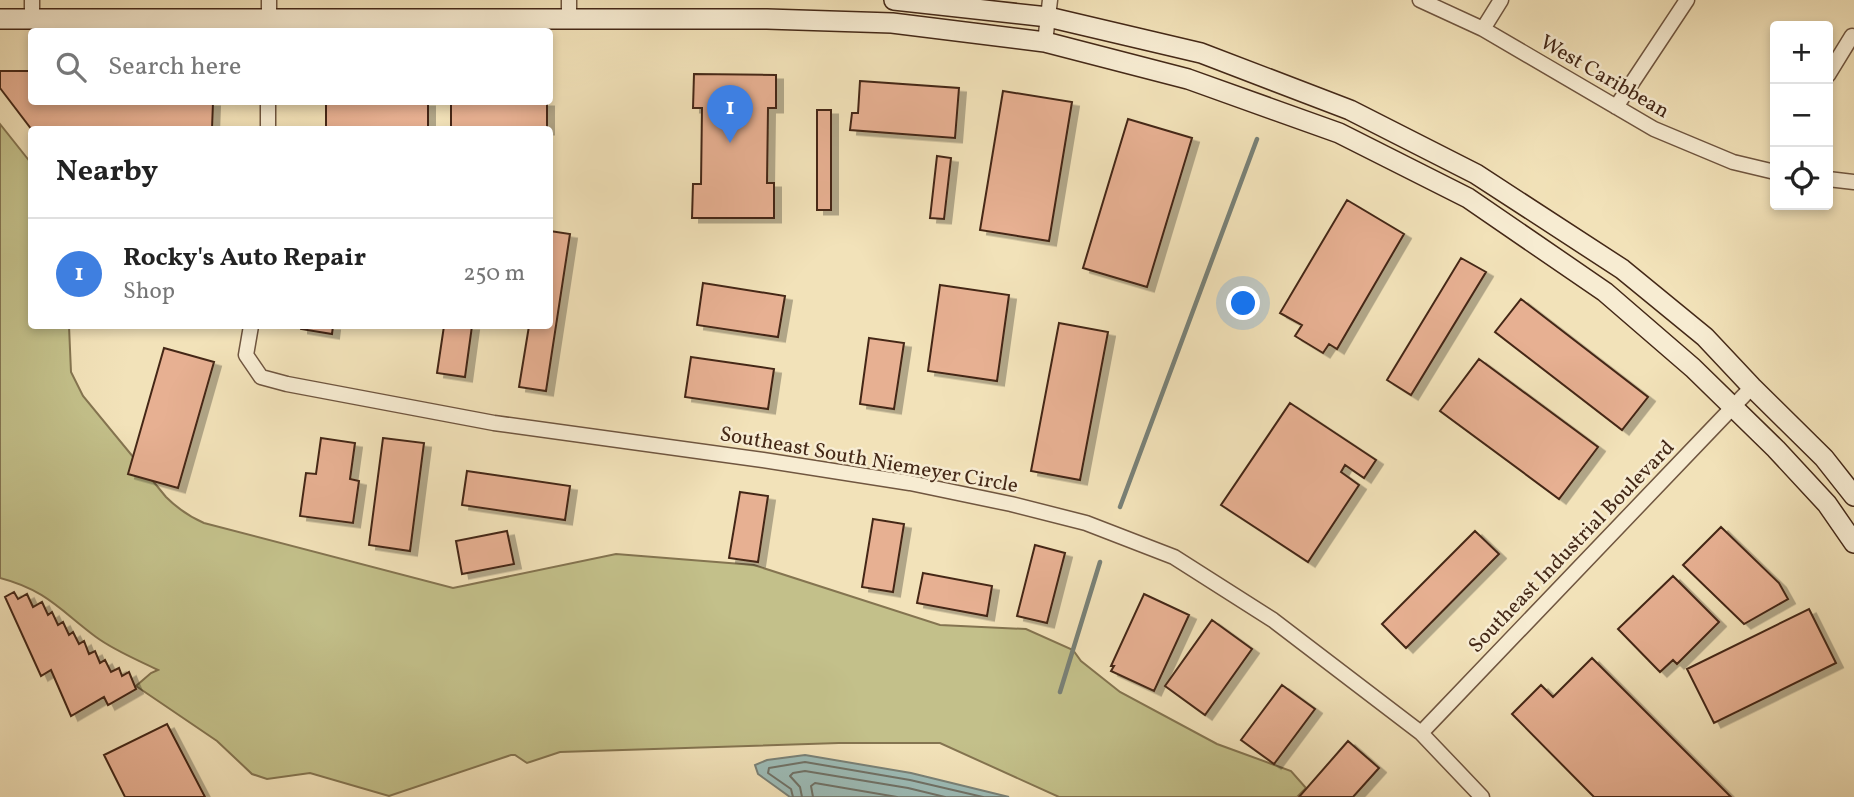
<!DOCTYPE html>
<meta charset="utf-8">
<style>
:root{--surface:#fff;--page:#f2f2f2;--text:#222;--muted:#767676;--line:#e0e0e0;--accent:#8f2418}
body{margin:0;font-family:Vollkorn,serif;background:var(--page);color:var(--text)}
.controls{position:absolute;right:21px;top:21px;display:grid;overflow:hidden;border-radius:7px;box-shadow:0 4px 10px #0003}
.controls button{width:63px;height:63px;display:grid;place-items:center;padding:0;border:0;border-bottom:2px solid var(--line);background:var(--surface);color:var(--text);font:35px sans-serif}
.you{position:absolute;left:1244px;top:304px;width:24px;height:24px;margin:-18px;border:5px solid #fff;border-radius:50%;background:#1a73e8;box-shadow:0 0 0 10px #1a73e833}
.badge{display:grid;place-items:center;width:46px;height:46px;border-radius:50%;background:var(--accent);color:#fff;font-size:23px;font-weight:700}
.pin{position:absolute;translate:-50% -58px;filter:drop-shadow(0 2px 4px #0008)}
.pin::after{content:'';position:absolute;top:37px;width:24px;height:21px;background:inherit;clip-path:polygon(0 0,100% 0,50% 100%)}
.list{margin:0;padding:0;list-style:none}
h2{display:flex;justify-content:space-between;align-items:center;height:91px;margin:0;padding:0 28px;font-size:30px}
h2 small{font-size:23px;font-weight:400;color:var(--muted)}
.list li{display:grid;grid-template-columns:46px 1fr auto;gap:21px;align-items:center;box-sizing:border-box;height:112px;padding:0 28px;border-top:2px solid var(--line)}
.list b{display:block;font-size:26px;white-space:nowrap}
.list p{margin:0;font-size:23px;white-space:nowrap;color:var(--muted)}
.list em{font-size:23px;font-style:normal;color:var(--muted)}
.icon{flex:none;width:38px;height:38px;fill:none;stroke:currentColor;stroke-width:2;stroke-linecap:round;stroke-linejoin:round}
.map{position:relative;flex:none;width:1854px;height:797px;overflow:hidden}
.search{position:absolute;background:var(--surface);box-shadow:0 4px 10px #0003;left:28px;top:28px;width:525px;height:77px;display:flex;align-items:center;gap:18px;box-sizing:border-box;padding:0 24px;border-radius:7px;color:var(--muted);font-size:26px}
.panel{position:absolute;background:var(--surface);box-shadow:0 4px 10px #0003;left:28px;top:126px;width:525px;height:203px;border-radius:7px}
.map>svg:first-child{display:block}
</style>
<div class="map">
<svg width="1854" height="797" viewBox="0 0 1854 797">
<defs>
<filter id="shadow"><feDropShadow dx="7" dy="4.5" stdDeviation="0" flood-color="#0004"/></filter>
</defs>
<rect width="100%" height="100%" fill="#f2e2b9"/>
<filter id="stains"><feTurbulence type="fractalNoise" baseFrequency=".00286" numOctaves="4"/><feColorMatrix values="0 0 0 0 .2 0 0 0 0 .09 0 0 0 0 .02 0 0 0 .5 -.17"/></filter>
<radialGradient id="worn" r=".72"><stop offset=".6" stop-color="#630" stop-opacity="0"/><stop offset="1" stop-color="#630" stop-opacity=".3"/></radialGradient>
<path fill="#c3c08a" stroke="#847450" stroke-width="2" d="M0 124 31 163 32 326H69L71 372 83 396 166 497C178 509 188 516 204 523L453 588 616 554 754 565 940 625 1026 629 1073 650 1081 661 1120 692 1217 744 1291 771 1306 788 1297 797H1059L940 743H839L560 752 527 763 515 755H511L389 796 310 773 267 779 252 774 217 741 136 686 151 673 158 670C138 660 115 651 96 637 60 610 46 590 0 578Z"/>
<path fill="#9dbcb7" stroke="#798177" stroke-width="2" d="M805 755 911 773 1009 797H790L758 774 755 765 767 760Z"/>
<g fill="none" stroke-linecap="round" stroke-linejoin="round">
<path stroke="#707267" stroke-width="2" d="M793 797 791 789 768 773 769 768 805 762 910 780 983 797
M802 797 800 787 790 776 793 773 805 771 908 788 945 797
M813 797 811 786 815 783 897 797"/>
<path stroke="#798177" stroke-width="4.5" d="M1120 507 1257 139
M1060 692 1100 562"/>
</g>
<path fill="#e7b092" stroke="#442817" stroke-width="2" filter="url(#shadow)" d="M0 71H32V102H213L212 129 32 130 0 88Z
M694 74 776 75V108H768L767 183H774V218H692L693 184H701L702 108H693Z
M860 81 959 88 955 138 850 130 852 113H858Z
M1003 91 1072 102 1049 241 980 230Z
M326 102H428V130H326Z
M451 102H547V130H451Z
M817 110H831V210H817Z
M1128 119 1192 138 1147 287 1083 268Z
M937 156 951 158 944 219 930 218Z
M1347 200 1404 234 1337 349 1329 344 1323 353 1295 336 1302 325 1280 313Z
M550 231 570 234 546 391 519 387 529 326H550Z
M1461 258 1486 272 1411 395 1387 380Z
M703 283 785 296 778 337 697 325Z
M940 285 1009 295 997 381 928 371Z
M1521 299 1648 397 1622 430 1495 332Z
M1059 323 1108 332 1080 480 1031 471Z
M301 326H333L332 334 301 329Z
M444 326H472L465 377 437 373Z
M869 338 904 343 894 409 860 404Z
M164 348 214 362 178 488 128 474Z
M691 357 774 369 768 409 685 397Z
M1479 359 1598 447 1559 499 1440 411Z
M1290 403 1376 460 1364 478 1345 465 1341 472 1359 485 1308 562 1221 505Z
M321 438 355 443 350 479 359 481 353 523 300 516 306 473 316 474Z
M383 438 424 443 410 551 369 545Z
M467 471 570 486 565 520 462 505Z
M740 492 768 496 758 562 729 558Z
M873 519 904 524 893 592 862 587Z
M1721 527 1779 583 1788 599 1744 624 1683 565Z
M507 531 514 564 462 574 456 541Z
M1475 531 1499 554 1406 648 1382 624Z
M1035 545 1065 553 1047 623 1017 616Z
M923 573 992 586 987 616 917 603Z
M1673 576 1719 622 1677 664 1673 660 1660 672 1618 629Z
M14 592 18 599 27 594 33 607 42 602 48 615 52 612 58 625 63 622 69 635 73 632 79 644 84 641 89 654 95 651 100 663 105 660 111 672 119 668 122 676 129 672 136 689 108 705 104 697 71 716 51 670 41 676 5 597Z
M1144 594 1189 615 1154 691 1111 671 1114 666H1111Z
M1809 609 1836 663 1714 723 1687 669Z
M1212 620 1252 649 1205 715 1165 686Z
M1592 658 1731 797H1594L1512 714 1541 685 1553 697Z
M1282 685 1315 709 1274 764 1241 740Z
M167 724 205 797H125L104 755Z
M1348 741 1379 768 1353 797H1299Z"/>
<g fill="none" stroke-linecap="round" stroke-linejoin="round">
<g stroke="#705640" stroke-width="17">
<path id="street" d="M269 0V32
M569 0V20
M1420 0 1483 29 1654 129 1733 162 1775 172
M32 19V0
M1483 29 1501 0
M1045 42 1050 0
M1828 75 1852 36
M1616 107 1687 0
M268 130V102
M1828 179 1854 182
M251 326 246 355 261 377 287 384 494 423 763 460 910 483 1011 504 1086 523 1174 557 1273 620 1421 733 1482 797
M1421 733 1752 387"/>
</g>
<g stroke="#442817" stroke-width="22">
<path id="secondary" d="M894 0 1048 17 1201 53 1350 110 1476 174 1622 269 1705 337 1752 387 1824 458 1854 496
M0 19H767L892 23 1045 42 1188 79 1339 133 1468 198 1605 292 1693 368 1776 449 1827 504 1854 543"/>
</g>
<use href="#street" stroke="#f7ecd2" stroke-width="14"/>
<use href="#secondary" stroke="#f7ecd2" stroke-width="19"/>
</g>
<g text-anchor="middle" stroke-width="5" stroke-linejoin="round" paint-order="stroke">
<g font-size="21" fill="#442817" stroke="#f7ecd2">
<text transform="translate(1605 76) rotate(30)" y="7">West Caribbean</text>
<text transform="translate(869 459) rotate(10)" y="7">Southeast South Niemeyer Circle</text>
<text transform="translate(1571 546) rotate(-46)" y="7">Southeast Industrial Boulevard</text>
</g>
</g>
<rect width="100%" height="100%" filter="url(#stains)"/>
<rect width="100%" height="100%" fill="url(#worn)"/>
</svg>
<div class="controls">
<button>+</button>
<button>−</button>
<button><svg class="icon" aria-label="locate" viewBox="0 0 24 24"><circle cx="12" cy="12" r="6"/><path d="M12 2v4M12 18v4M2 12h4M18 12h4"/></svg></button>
</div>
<div class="you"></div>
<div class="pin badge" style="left:730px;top:143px;background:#3f7fe0">1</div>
<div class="search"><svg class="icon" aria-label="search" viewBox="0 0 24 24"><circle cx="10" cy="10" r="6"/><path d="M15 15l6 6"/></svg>Search here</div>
<section class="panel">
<h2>Nearby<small></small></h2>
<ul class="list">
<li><span class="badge" style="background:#3f7fe0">1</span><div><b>Rocky's Auto Repair</b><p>Shop</p></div><em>250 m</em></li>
</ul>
</section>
</div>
